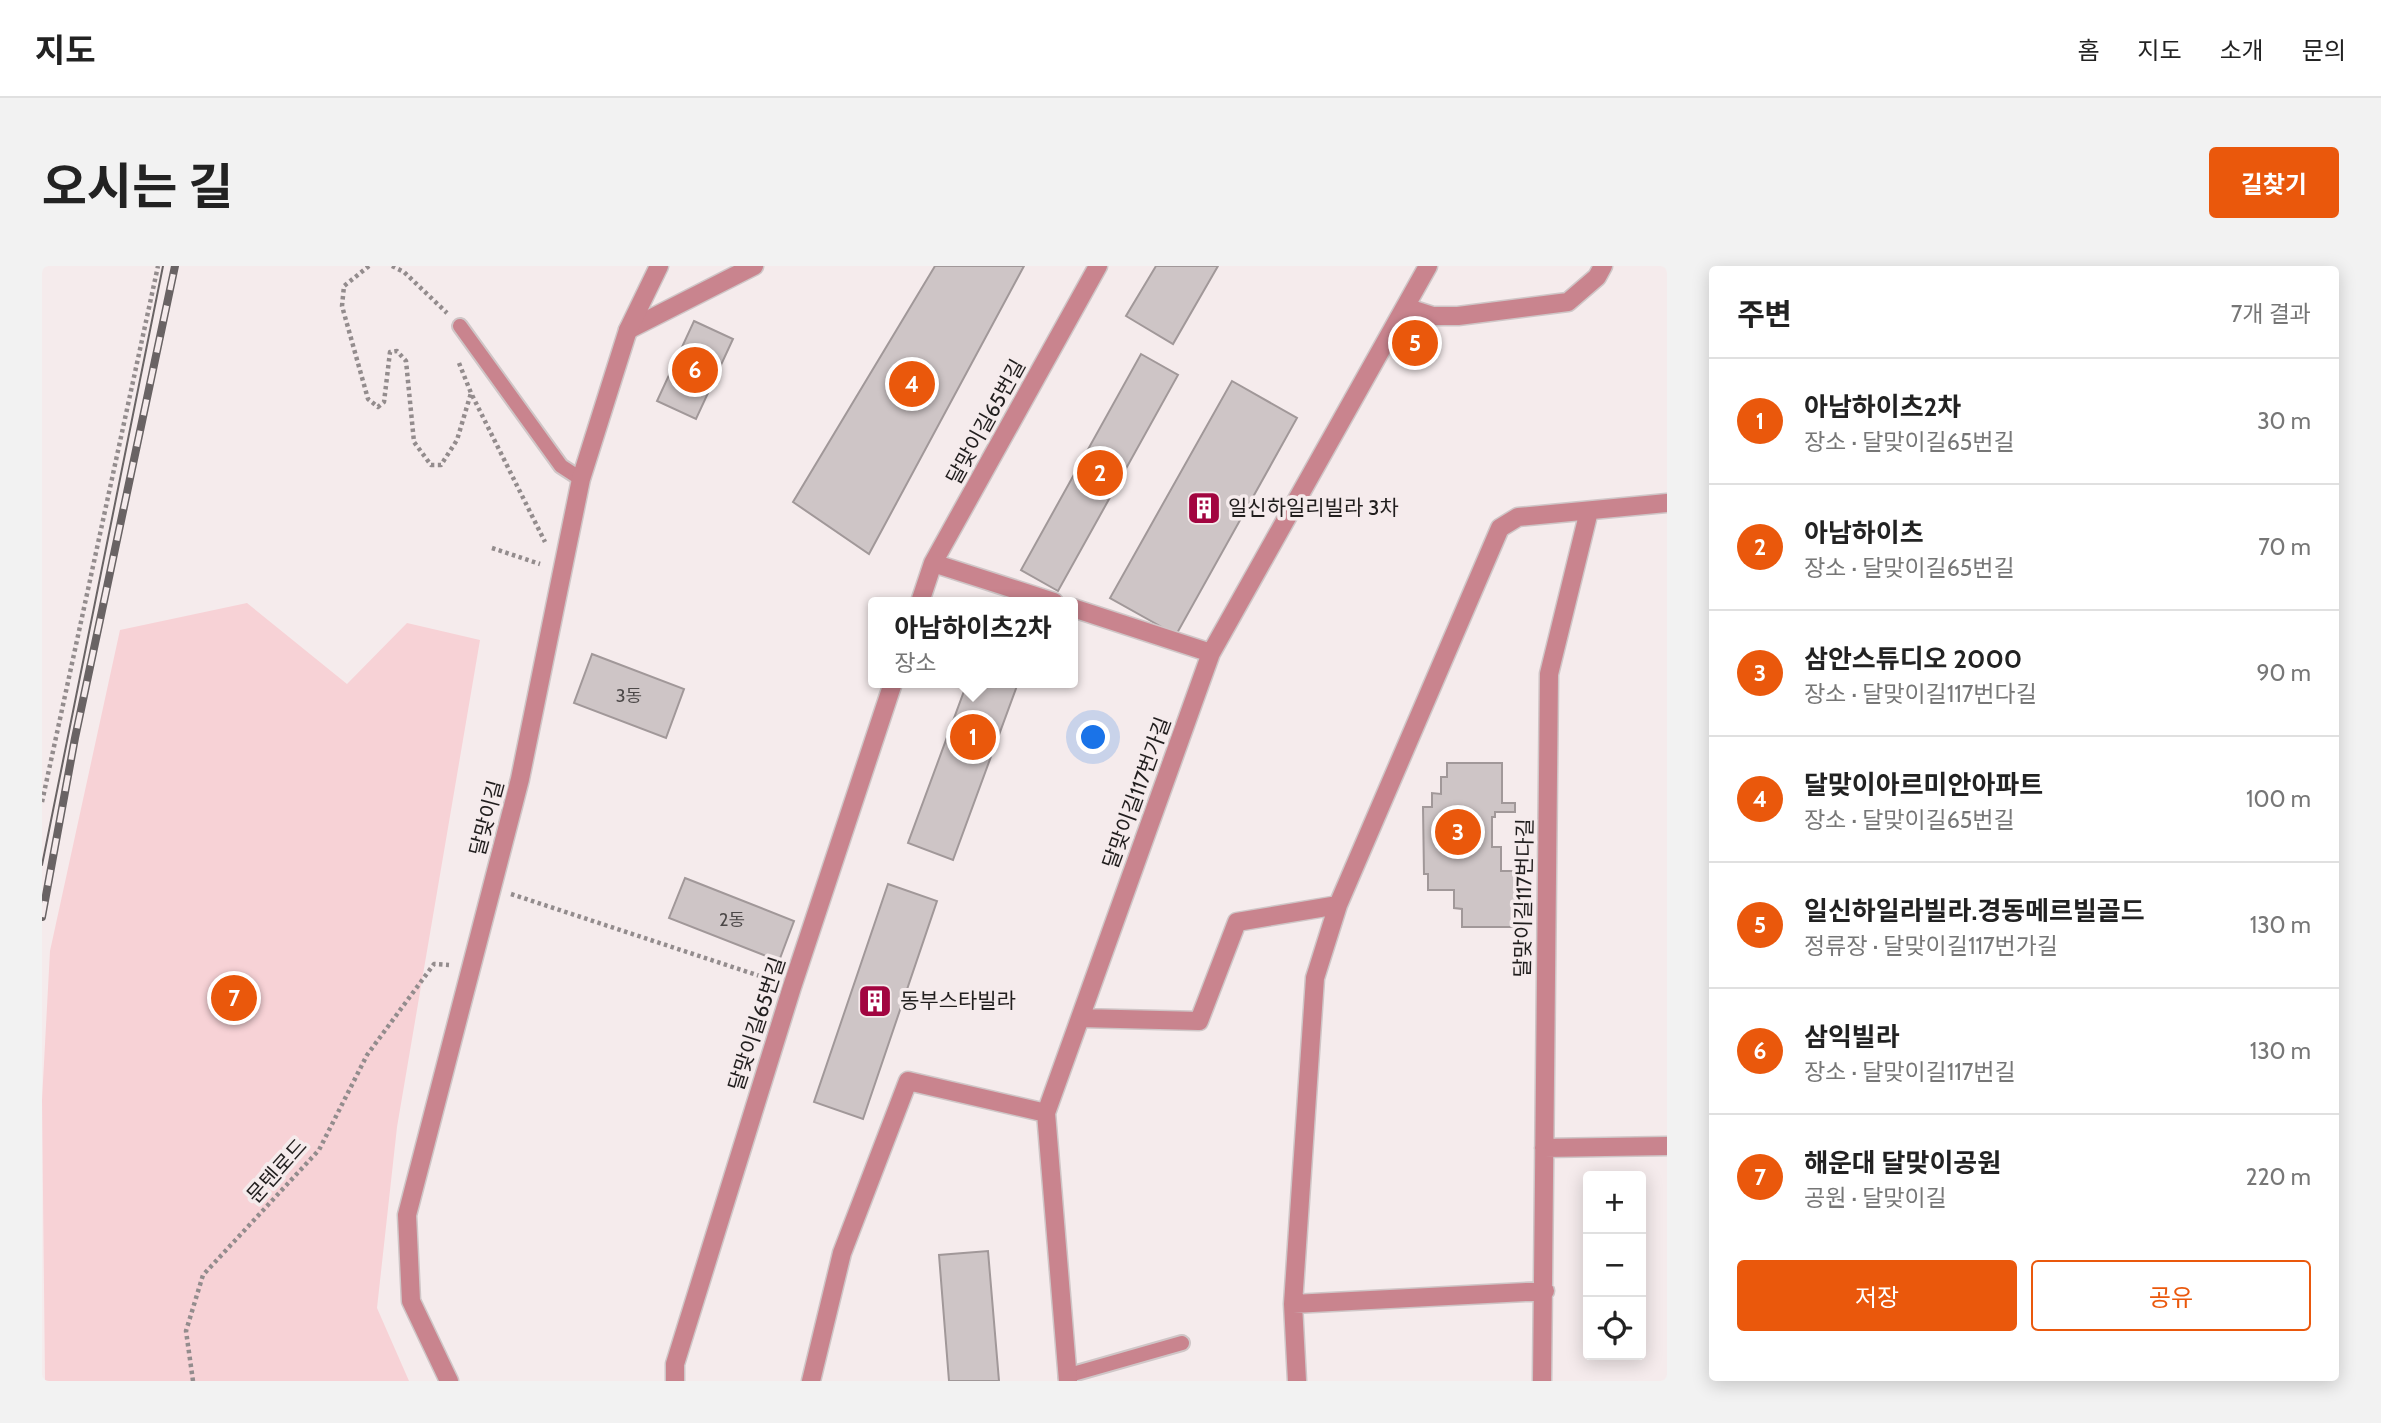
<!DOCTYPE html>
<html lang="ko">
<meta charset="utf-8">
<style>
:root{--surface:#fff;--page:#f2f2f2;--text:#222;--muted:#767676;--line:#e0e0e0;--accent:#ea580c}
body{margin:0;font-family:Cabin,"Noto Sans KR",sans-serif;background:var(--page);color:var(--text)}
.controls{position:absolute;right:21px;bottom:21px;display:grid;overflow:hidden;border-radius:7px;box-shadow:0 4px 18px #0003}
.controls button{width:63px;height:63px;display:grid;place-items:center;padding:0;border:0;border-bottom:2px solid var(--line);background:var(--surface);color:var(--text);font:35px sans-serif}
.you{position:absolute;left:1052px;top:472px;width:24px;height:24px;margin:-18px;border:5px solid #fff;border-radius:50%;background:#1a73e8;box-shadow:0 0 0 10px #1a73e833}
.badge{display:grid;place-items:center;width:46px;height:46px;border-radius:50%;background:var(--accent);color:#fff;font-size:23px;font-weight:700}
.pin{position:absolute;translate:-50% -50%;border:4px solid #fff;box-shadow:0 2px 7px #0006}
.popup{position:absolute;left:826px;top:331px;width:210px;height:91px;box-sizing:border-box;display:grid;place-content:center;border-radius:7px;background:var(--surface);filter:drop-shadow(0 2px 5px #0005);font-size:23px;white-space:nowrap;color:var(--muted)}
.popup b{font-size:26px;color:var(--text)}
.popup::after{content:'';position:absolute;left:50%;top:100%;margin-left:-14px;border:14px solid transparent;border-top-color:var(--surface)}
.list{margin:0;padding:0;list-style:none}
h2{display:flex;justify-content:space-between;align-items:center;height:91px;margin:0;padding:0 28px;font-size:30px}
h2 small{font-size:23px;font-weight:400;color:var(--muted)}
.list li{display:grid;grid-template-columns:46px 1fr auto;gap:21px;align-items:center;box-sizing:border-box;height:126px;padding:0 28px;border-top:2px solid var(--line)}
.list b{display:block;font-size:26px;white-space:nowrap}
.list p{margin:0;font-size:23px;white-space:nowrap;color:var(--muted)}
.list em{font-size:23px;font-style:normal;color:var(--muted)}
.actions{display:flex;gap:14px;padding:21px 28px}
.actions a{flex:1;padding:16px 0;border:2px solid var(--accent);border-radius:7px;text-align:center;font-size:24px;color:var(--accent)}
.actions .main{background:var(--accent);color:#fff}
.icon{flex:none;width:38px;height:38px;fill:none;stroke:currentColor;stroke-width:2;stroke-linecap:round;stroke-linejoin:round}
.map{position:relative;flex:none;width:1625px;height:1115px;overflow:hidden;border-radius:7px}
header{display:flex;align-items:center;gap:42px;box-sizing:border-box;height:98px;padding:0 35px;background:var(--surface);border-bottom:2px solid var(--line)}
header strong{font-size:33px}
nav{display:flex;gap:38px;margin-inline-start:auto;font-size:24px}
.intro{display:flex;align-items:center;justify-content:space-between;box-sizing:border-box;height:168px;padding:0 42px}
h1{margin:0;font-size:49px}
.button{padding:18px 32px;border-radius:7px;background:var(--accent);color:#fff;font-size:24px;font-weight:700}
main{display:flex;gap:42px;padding:0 42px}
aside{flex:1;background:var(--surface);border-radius:7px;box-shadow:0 4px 18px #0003}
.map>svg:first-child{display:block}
</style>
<header>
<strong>지도</strong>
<nav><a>홈</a><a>지도</a><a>소개</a><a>문의</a></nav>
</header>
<div class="intro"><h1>오시는 길</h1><a class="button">길찾기</a></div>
<main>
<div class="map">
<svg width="1625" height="1115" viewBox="0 0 1625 1115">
<rect width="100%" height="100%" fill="#f5ebec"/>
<path fill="#f7d2d6" d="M205 337 305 418 365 357 438 374 355 861 335 1042 367 1115H3L0 834 8 685 78 364Z"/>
<path fill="#cec5c6" stroke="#a19899" stroke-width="2" d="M893 0H982L827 288 751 236Z
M1114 0H1176L1131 78 1084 50Z
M652 55 691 73 654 153 615 135Z
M1099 88 1136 109 1016 325 979 304Z
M1190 115 1255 152 1134 369 1068 332Z
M550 388 642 423 624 472 532 437Z
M925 417H976L911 594 866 577Z
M1405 497H1460V537H1473V546H1453V551H1450V581H1459V605H1478V661H1420V643L1412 642V624H1386V608H1382L1381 541H1390V527L1399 528V511H1405Z
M643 612 752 655 737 695 627 652Z
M846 618 895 635 821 853 772 836Z
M946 985 957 1115H907L897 989Z"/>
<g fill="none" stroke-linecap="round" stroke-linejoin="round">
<g stroke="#cfc6c7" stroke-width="18">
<path id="service" d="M418 60 519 200 539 213
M1024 1110 1140 1077"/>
</g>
<g stroke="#cfc6c7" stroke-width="21">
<path id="minor" d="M1363 41 1391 50H1416L1526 36 1555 11 1561 0
M586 64 712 0
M891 297 1012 336
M878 336 891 297 1056 0
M1031 342 1169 387
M1039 752 1157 755 1195 656 1296 639
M1502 882 1625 880
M1251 1038 1503 1025
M633 1115V1098L750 721 851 417
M769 1115 800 987 866 815 1004 847
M1026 1115 1004 847 1169 387 1386 0
M1255 1115 1251 1038 1273 712 1296 639 1458 262 1476 251 1625 237
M1500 1115 1507 408 1547 245"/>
</g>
<g stroke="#cfc6c7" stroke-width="21">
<path id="tertiary" d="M407 1115 369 1035 365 949 478 513 539 213 586 64 617 0"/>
</g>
<path stroke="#938c8d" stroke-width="4.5" stroke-dasharray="3.5 3.5" stroke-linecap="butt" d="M327 0 302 20 300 40 326 133 336 141 342 136 348 86 355 85 364 95 372 176 389 199H399L415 174 429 127
M350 0 362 6 405 47
M417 97 429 127 503 276
M450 282 498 298
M0 536 116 0
M469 628 730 714
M151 1115 144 1065 161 1009 277 884 325 789 392 698 407 699"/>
<use href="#service" stroke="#c9848e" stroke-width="14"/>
<use href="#minor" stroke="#c9848e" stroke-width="18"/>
<use href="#tertiary" stroke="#c9848e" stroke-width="18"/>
<path stroke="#696364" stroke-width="2" d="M0 599 121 0"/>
<g stroke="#696364" stroke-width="8">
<path id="rail" d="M0 651 33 472 133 0"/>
</g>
<use href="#rail" stroke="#f5ebec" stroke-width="5" stroke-dasharray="16" stroke-linecap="butt"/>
</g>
<defs>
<g id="building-square" transform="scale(1.75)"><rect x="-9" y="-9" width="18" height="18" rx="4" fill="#a20540" stroke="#f5ebec"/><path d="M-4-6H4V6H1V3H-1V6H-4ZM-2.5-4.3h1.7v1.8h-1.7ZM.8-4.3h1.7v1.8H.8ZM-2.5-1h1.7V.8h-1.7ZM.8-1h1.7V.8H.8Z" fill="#fff"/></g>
</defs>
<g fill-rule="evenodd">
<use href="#building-square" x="1162" y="242"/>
<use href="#building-square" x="833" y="735"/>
</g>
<g text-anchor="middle" stroke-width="7" stroke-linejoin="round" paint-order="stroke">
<g font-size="18" fill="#4c4848">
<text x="587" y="436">3동</text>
<text x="690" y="660">2동</text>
</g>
<g font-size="21" fill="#211e1e" stroke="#f5ebec">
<text transform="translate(944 156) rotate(-61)" y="7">달맞이길65번길</text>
<text transform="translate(1095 527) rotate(-70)" y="7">달맞이길117번가길</text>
<text transform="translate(445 552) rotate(-75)" y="7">달맞이길</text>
<text transform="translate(1482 632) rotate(-89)" y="7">달맞이길117번다길</text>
<text transform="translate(715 758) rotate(-72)" y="7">달맞이길65번길</text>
<text transform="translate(235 905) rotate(-48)" y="7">문텐로드</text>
</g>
<g font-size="21" fill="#211e1e" stroke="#f5ebec" text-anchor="start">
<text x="1186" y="249">일신하일리빌라 3차</text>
<text x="858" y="742">동부스타빌라</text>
</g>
</g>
</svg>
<div class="controls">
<button>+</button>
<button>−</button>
<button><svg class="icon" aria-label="locate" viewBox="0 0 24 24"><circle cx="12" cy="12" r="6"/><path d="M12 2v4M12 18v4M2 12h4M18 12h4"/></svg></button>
</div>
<div class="you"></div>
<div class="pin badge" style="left:931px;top:471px">1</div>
<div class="popup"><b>아남하이츠2차</b>장소</div>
<div class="pin badge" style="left:1058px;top:207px">2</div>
<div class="pin badge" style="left:1416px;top:566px">3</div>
<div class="pin badge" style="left:870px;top:118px">4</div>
<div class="pin badge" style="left:1373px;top:77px">5</div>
<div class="pin badge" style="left:653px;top:104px">6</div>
<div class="pin badge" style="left:192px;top:732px">7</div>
</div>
<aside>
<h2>주변<small>7개 결과</small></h2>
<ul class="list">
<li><span class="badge">1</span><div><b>아남하이츠2차</b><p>장소 · 달맞이길65번길</p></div><em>30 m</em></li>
<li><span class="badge">2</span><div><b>아남하이츠</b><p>장소 · 달맞이길65번길</p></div><em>70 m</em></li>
<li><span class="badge">3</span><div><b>삼안스튜디오 2000</b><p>장소 · 달맞이길117번다길</p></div><em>90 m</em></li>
<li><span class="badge">4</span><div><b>달맞이아르미안아파트</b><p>장소 · 달맞이길65번길</p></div><em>100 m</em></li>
<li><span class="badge">5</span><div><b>일신하일라빌라.경동메르빌골드</b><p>정류장 · 달맞이길117번가길</p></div><em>130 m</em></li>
<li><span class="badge">6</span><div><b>삼익빌라</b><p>장소 · 달맞이길117번길</p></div><em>130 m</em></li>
<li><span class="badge">7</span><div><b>해운대 달맞이공원</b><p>공원 · 달맞이길</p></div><em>220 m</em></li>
</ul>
<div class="actions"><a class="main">저장</a><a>공유</a></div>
</aside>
</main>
